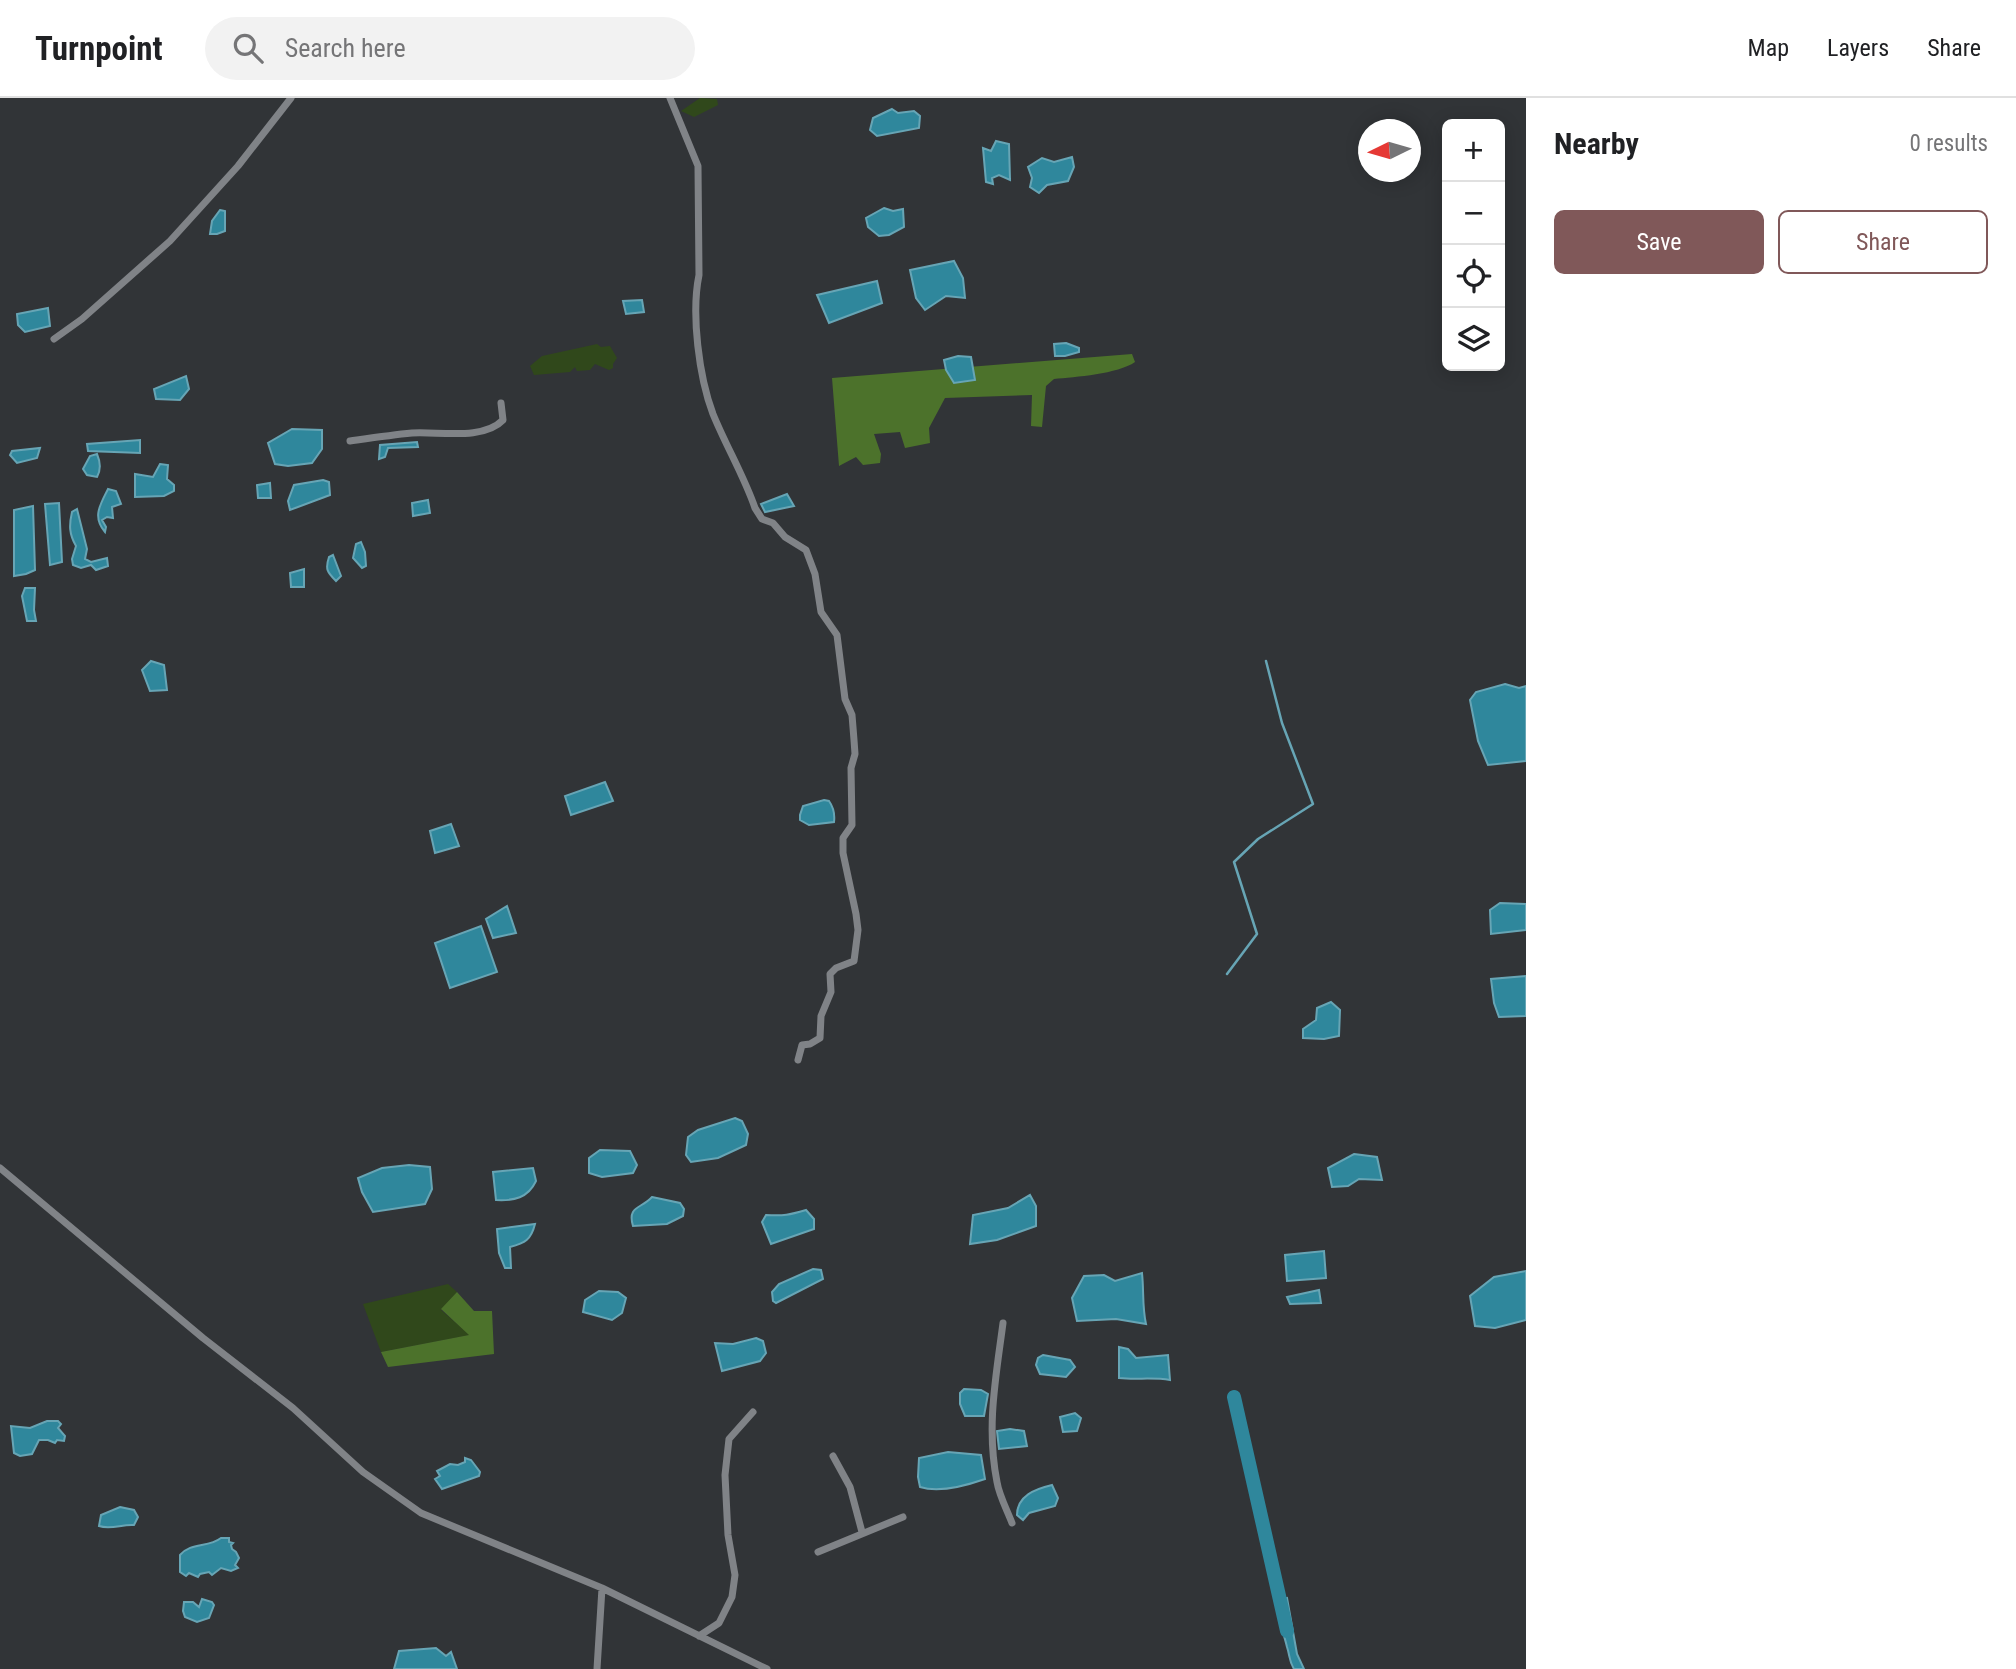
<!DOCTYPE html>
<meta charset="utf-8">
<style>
:root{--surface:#fff;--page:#f2f2f2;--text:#202124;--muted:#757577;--line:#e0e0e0;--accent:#805859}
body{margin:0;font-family:"Roboto Condensed",sans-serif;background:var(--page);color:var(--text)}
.controls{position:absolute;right:21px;top:21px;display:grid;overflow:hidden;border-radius:10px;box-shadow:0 4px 18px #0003}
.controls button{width:63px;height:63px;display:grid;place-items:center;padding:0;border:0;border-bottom:2px solid var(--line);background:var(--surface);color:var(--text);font:35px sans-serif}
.compass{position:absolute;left:1358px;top:21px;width:63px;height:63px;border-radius:50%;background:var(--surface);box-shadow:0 4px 18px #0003;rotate:265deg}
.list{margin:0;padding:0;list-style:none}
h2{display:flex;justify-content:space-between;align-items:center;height:91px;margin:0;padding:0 28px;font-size:30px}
h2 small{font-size:23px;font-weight:400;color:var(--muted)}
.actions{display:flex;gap:14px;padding:21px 28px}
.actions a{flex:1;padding:16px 0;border:2px solid var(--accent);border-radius:10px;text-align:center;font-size:24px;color:var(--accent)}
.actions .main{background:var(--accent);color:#fff}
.icon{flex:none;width:38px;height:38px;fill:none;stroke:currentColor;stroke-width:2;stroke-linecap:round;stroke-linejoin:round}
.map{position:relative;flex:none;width:1526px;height:1571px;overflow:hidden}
header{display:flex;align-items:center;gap:42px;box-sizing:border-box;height:98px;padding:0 35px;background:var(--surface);border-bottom:2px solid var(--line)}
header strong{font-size:33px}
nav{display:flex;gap:38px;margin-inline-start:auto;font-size:24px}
.search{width:490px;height:63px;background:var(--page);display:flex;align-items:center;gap:18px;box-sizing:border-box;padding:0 24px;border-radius:38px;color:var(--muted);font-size:26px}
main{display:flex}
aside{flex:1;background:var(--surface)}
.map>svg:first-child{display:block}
</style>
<header>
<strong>Turnpoint</strong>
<div class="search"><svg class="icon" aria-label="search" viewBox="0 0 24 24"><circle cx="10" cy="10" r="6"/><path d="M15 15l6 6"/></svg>Search here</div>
<nav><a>Map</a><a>Layers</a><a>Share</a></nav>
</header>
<main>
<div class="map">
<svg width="1526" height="1571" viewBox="0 0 1526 1571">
<rect width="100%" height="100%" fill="#313437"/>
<path fill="#30481b" d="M700 0 717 1 718 7 694 19 681 13Z
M597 246 601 249 610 248 617 260 613 266V270L609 272 595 266 590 272 577 273 575 269 570 274 534 277 530 268 542 258Z
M448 1186 457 1194 441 1212 470 1237 381 1254 363 1206Z"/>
<path fill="#4c722b" d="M1132 256 1135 264C1118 276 1075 279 1054 281L1046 288 1042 329 1031 328 1032 297 945 300 929 330 930 345 905 350 900 334 874 336 881 356 880 365 863 367 856 359 839 368 832 280Z
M457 1194 474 1213H492L494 1256 388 1269 381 1254 469 1237 441 1211Z"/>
<path fill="#2f879c" stroke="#67a5b5" stroke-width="2" d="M892 11 898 15 914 13 920 18 919 30 877 38 870 32 873 20Z
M996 43 1009 46 1010 82 999 77 992 80 993 86 986 84 983 50 991 53Z
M1072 59 1074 69 1068 83 1047 87 1039 95 1030 89 1032 80 1028 69 1042 60 1054 64Z
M884 110 893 113 903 111 904 129 889 137 879 138 868 129 866 120Z
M220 112 225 113V133L217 136H210L212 123Z
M954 163 963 180 965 200 946 198 925 212 916 200 910 172Z
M877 183 882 205 829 225 817 197Z
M642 202 644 214 626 216 623 203Z
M48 210 50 228 25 234 18 227 17 216Z
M1066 245 1079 250V254L1065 258H1055L1054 246Z
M958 258 971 259 975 282 954 285 946 272 944 262Z
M186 278 189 291 180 302 156 301 154 291Z
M292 331 322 332V351L312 365 288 368 275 366 268 345Z
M140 342V355L88 353 87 346Z
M417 344 418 349 388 350 385 359 379 361 380 347Z
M40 350 37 360 17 365 10 357 12 353Z
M97 356C100 363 101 372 97 379L87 377 83 371 90 358Z
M160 366 168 367 167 381 174 387V393L164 398 135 399V376L153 379Z
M323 382 329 384 330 397 290 412 288 403 294 387Z
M270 385 271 400H258L257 387Z
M108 391 116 393 121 406 112 409 113 420 107 419 102 422 106 429 105 434C92 419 100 407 108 391Z
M787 396 794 408 765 414 761 406Z
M428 402 430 415 413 418 412 405Z
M59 405 62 464 50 467 45 406Z
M33 408 35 472 26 476 14 478V412Z
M77 411 87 451 85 461 91 464 107 460 108 468 96 472 91 467 81 470 73 467 72 461 76 448C69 436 69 427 72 414Z
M361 444 365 454 366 468 362 470 353 460 356 446Z
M333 457 341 478 336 483C327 474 325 471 329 459Z
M304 471V489H291L290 475Z
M25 490H35L34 512 36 523H27L22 498Z
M151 563 164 567 167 592 150 593 142 572Z
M1505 586 1519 590 1526 588V663L1488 667 1478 643 1470 602 1476 594Z
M605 684 613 703 571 717 565 698Z
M824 702 829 703C834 710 835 716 834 724L809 727 800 722V717L803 708Z
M451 726 459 748 435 755 430 733Z
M1500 805 1526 806V832L1491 836 1490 812Z
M507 808 516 835 493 840 486 821Z
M481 828 497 874 450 890 435 845Z
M1526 878V918L1499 919 1494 905 1491 881Z
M1331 904 1340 912 1339 938 1324 941 1303 940V931L1316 922 1317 910Z
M735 1020 742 1023 748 1036 746 1047 718 1060 691 1064 686 1057 688 1039 698 1032Z
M600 1052 630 1053 637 1067 633 1075 602 1079 589 1075V1060Z
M1354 1056 1377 1059 1382 1082 1359 1081 1348 1088 1332 1089 1328 1070Z
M409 1067 430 1069 432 1091 425 1106 373 1114 362 1094 358 1080 382 1070Z
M533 1070 536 1083C528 1100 514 1103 496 1102L493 1074Z
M1030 1097 1036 1108V1128L997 1142 970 1146 973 1117 1008 1110Z
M652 1099 680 1105 684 1111 683 1118 667 1126 633 1128C627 1108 641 1111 652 1099Z
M806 1112 814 1121V1131L771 1146 762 1124 766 1117C784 1118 789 1117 806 1112Z
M535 1126C531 1142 525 1145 510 1149L511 1170H505L499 1155 497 1131Z
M1324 1153 1326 1180 1287 1183 1285 1157Z
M813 1171 821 1172 823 1181 776 1205 773 1203 772 1194 779 1186Z
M1526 1173V1222L1495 1230 1475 1228 1470 1198 1494 1179Z
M1142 1175C1144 1193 1142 1208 1146 1226L1116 1221 1077 1223 1072 1200 1084 1178 1104 1177 1115 1183Z
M1319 1192 1321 1205 1290 1206 1287 1199Z
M599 1193 618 1194 626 1200 622 1215 612 1222 583 1214 585 1202Z
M756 1240 763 1243 766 1255 760 1263 722 1273 715 1245 733 1246Z
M1119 1249 1128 1251 1136 1260 1168 1257 1170 1282C1152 1279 1136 1282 1119 1280Z
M1043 1257 1070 1262 1075 1269 1066 1279 1040 1276 1036 1267 1038 1260Z
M964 1291 981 1292 988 1296 984 1318H965L960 1306V1295Z
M1075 1315 1081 1320 1077 1333 1063 1334 1060 1319Z
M47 1323H58L61 1326 58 1330 65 1338 64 1343 57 1342 55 1345 48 1342H39L32 1356 20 1358 14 1355 11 1328 30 1330Z
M1010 1331 1024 1333 1027 1348 999 1351 997 1333Z
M948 1354 981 1357 985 1381C968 1387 939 1395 920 1389L918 1379 919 1360Z
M465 1360 471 1362 480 1374 479 1378 442 1391 435 1381 440 1378 437 1373 450 1366 458 1367 465 1364Z
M1052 1387 1058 1400 1055 1408 1029 1415 1023 1422 1017 1417C1017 1398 1035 1391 1052 1387Z
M120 1409 134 1412 138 1419 134 1427C122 1426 111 1432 99 1428L101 1417Z
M221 1440H229V1444L233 1445 231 1447 232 1451 236 1454 239 1460 235 1467 238 1470 231 1473 221 1470 212 1477 209 1474 200 1476 198 1479 189 1475 186 1478 180 1474V1457C191 1444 208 1450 221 1440Z
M1287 1500 1297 1556 1304 1571H1294C1289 1563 1290 1558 1287 1549 1283 1532 1279 1529 1284 1510L1276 1503Z
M202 1501 212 1504 214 1507 209 1520 197 1524 185 1519 183 1513 184 1504H193L199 1509Z
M436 1550 446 1558 451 1554 457 1571H394L399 1553Z"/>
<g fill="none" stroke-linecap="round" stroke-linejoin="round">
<path stroke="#67a5b5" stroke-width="2.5" d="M1227 876 1257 836 1234 764 1258 741 1313 706 1282 625 1266 563"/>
<path stroke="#2f879c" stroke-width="14" d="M1234 1299 1287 1533"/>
<path stroke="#808387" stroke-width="7" d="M670 0 698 68 699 177C691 216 699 279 713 316 726 348 744 378 755 410L762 421 773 425 785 439 806 452 815 476 821 514 837 537 845 601 852 617 854 642 855 656 851 670 852 727 843 740V755L856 816 858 832 854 863 836 870 830 876 831 894 821 918 820 940 810 946 802 947 798 962
M54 241 82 221 170 143 238 68 291 0
M350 343C371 340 391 337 412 335 437 333 483 343 503 322L501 305
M0 1070 203 1240 293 1310 363 1374 421 1415 602 1490 767 1571
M1003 1225C996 1279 986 1329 997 1384 999 1397 1007 1412 1012 1425
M833 1358 850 1389 862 1434
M818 1454 903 1419
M699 1538 719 1525 732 1499 735 1477 728 1437 725 1377 729 1341 753 1314
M597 1571 602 1490"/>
</g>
</svg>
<div class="controls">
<button>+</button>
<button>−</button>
<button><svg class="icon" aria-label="locate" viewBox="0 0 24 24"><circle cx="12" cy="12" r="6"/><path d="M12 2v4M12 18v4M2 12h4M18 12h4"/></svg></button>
<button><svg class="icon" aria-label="layers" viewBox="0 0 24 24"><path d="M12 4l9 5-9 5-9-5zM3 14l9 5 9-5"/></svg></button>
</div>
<svg class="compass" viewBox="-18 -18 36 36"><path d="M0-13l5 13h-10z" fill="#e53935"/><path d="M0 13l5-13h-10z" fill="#757577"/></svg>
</div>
<aside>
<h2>Nearby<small>0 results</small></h2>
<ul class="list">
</ul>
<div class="actions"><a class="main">Save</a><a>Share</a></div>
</aside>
</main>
